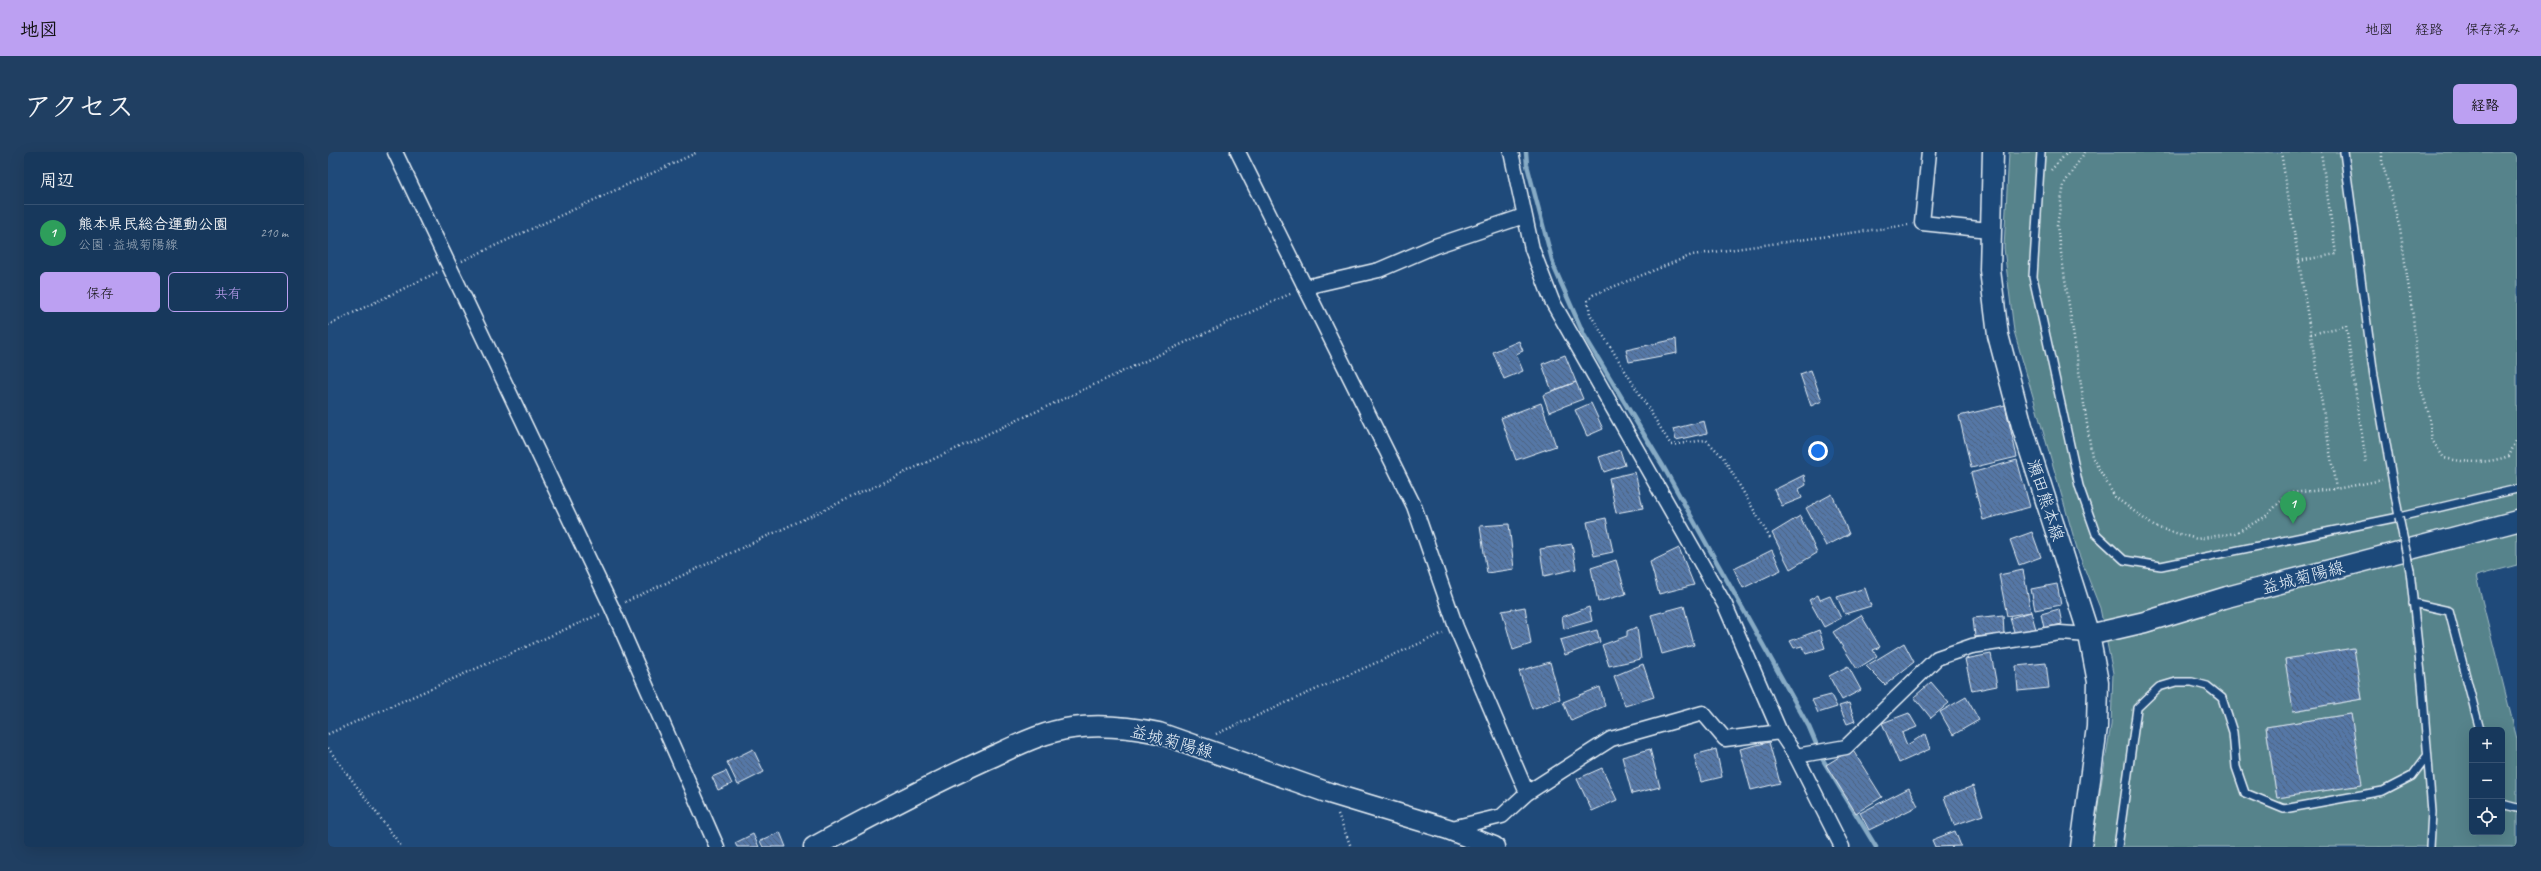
<!DOCTYPE html>
<html lang="ja">
<meta charset="utf-8">
<style>
:root{--surface:#17385c;--page:#203f62;--text:#f1f3f6;--muted:#9eacbb;--line:#365272;--accent:#bca0f2}
body{margin:0;font-family:Caveat,"Klee One",sans-serif;background:var(--page);color:var(--text)}
.controls{position:absolute;right:12px;bottom:12px;display:grid;overflow:hidden;border-radius:6px;box-shadow:0 4px 16px #0002}
.controls button{width:36px;height:36px;display:grid;place-items:center;padding:0;border:0;border-bottom:1px solid var(--line);background:var(--surface);color:var(--text);font:20px sans-serif}
.you{position:absolute;left:1490px;top:299px;width:14px;height:14px;margin:-10px;border:3px solid #fff;border-radius:50%;background:#1a73e8;box-shadow:0 0 0 6px #1a73e833}
.badge{display:grid;place-items:center;width:26px;height:26px;border-radius:50%;background:var(--accent);color:#fff;font-size:13px;font-weight:700}
.pin{position:absolute;translate:-50% -33px;filter:drop-shadow(0 1px 2px #0008)}
.pin::after{content:'';position:absolute;top:21px;width:14px;height:12px;background:inherit;clip-path:polygon(0 0,100% 0,50% 100%)}
.list{margin:0;padding:0;list-style:none}
h2{display:flex;justify-content:space-between;align-items:center;height:52px;margin:0;padding:0 16px;font-size:17px}
h2 small{font-size:13px;font-weight:400;color:var(--muted)}
.list li{display:grid;grid-template-columns:26px 1fr auto;gap:12px;align-items:center;box-sizing:border-box;height:56px;padding:0 16px;border-top:1px solid var(--line)}
.list b{display:block;font-size:15px;white-space:nowrap}
.list p{margin:0;font-size:13px;white-space:nowrap;color:var(--muted)}
.list em{font-size:13px;font-style:normal;color:var(--muted)}
.actions{display:flex;gap:8px;padding:12px 16px}
.actions a{flex:1;padding:9px 0;border:1px solid var(--accent);border-radius:6px;text-align:center;font-size:14px;color:var(--accent)}
.actions .main{background:var(--accent);color:#111}
.icon{flex:none;width:22px;height:22px;fill:none;stroke:currentColor;stroke-width:2;stroke-linecap:round;stroke-linejoin:round}
.map{position:relative;flex:none;width:2189px;height:695px;overflow:hidden;border-radius:6px}
header{display:flex;align-items:center;gap:24px;box-sizing:border-box;height:56px;padding:0 20px;background:var(--accent);color:#111}
header strong{font-size:19px}
nav{display:flex;gap:22px;margin-inline-start:auto;font-size:14px}
.intro{display:flex;align-items:center;justify-content:space-between;box-sizing:border-box;height:96px;padding:0 24px}
h1{margin:0;font-size:28px}
.button{padding:10px 18px;border-radius:6px;background:var(--accent);color:#111;font-size:14px;font-weight:700}
main{display:flex;gap:24px;padding:0 24px}
aside{flex:1;background:var(--surface);border-radius:6px;box-shadow:0 4px 16px #0002}
.map>svg:first-child{display:block}
</style>
<header>
<strong>地図</strong>
<nav><a>地図</a><a>経路</a><a>保存済み</a></nav>
</header>
<div class="intro"><h1>アクセス</h1><a class="button">経路</a></div>
<main>
<aside>
<h2>周辺<small></small></h2>
<ul class="list">
<li><span class="badge" style="background:#2e9e5b">1</span><div><b>熊本県民総合運動公園</b><p>公園 · 益城菊陽線</p></div><em>210 m</em></li>
</ul>
<div class="actions"><a class="main">保存</a><a>共有</a></div>
</aside>
<div class="map">
<svg width="2189" height="695" viewBox="0 0 2189 695">
<defs>
<pattern id="building-back-hatch" width="6" height="6" patternUnits="userSpaceOnUse"><rect width="6" height="6" fill="#5477a6"/><path d="M-1 5l2 2M0 0l6 6M5-1l2 2" fill="none" stroke="#4e627d"/></pattern>
</defs>
<rect width="100%" height="100%" fill="#1f4a7a"/>
<filter id="ink" filterUnits="userSpaceOnUse"><feTurbulence type="fractalNoise" baseFrequency=".025" numOctaves="2"/><feDisplacementMap in="SourceGraphic" scale="8" xChannelSelector="R" yChannelSelector="G"/><feConvolveMatrix kernelMatrix="1 2 1 2 8 2 1 2 1" color-interpolation-filters="sRGB"/></filter>
<g filter="url(#ink)">
<path fill="#57838b" stroke="#a0bac2" fill-rule="evenodd" d="M1681 0H2189V413L2148 424 2189 587V695H1763L1783 573 1785 521 1772 456 1750 400 1686 179 1676 96ZM2025 496 2034 547 1966 559 1957 508ZM2023 562 2033 633 1949 646 1938 575ZM2144 578H2174V680H2144Z"/>
<g fill="none" stroke-linecap="round" stroke-linejoin="round">
<path stroke="#87abc5" stroke-width="4.5" d="M1198 0 1199 13 1226 115 1256 183 1335 314 1481 575 1495 608 1548 695"/>
</g>
<path fill="url(#building-back-hatch)" stroke="#e8f1f8" d="M1348 187 1349 201 1301 210 1298 198Z
M1191 189 1195 199 1188 202 1195 219 1176 227 1165 200Z
M1237 203 1248 230 1224 239 1214 212Z
M1483 218 1494 249 1483 254 1472 222Z
M1248 230 1255 247 1221 260 1215 243Z
M1213 251 1228 294 1188 308 1173 266Z
M1263 251 1275 277 1259 284 1247 258Z
M1677 253 1689 305 1643 316 1631 264Z
M1376 269 1379 281 1348 288 1345 277Z
M1292 298 1297 313 1276 320 1271 305Z
M1689 308 1702 355 1655 368 1643 321Z
M1307 320 1315 356 1288 361 1281 326Z
M1476 323 1478 333 1471 337 1474 346 1454 354 1446 338Z
M1504 342 1521 382 1498 394 1478 356Z
M1472 364 1489 401 1462 417 1444 381Z
M1278 366 1285 400 1266 404 1259 370Z
M1181 372 1186 417 1159 421 1152 374Z
M1704 380 1713 405 1691 413 1682 388Z
M1244 392 1248 417 1216 424 1212 397Z
M1351 396 1366 433 1331 442 1322 410Z
M1444 398 1453 418 1415 436 1406 417Z
M1288 408 1298 442 1270 450 1263 416Z
M1695 418 1703 460 1679 464 1671 423Z
M1729 432 1733 453 1707 458 1703 437Z
M1537 436 1543 454 1517 462 1509 445Z
M1490 443 1492 448 1502 444 1513 466 1496 475 1481 448Z
M1356 454 1366 493 1334 502 1323 463Z
M1197 455 1203 492 1185 498 1174 459Z
M1261 455 1264 469 1236 477 1234 465Z
M1731 457 1734 472 1716 476 1713 462Z
M1703 460 1708 477 1687 483 1682 466Z
M1533 463 1552 495 1545 498 1549 504 1529 517 1505 480Z
M1675 463 1676 482 1647 485 1645 466Z
M1309 475 1313 507 1281 514 1274 493 1299 484V479Z
M1269 478 1272 490 1237 503 1232 488Z
M1491 478 1497 496 1478 502 1474 494 1466 496 1462 489Z
M1576 491 1586 510 1557 533 1538 514Z
M2026 496 2034 547 1965 559 1957 507Z
M1663 502 1669 534 1644 539 1637 507Z
M1222 510 1232 547 1204 557 1191 519Z
M1718 511 1721 536 1690 539 1688 514Z
M1315 512 1326 545 1297 554 1286 524Z
M1520 514 1533 538 1514 548 1501 524Z
M1603 530 1621 551 1603 566 1586 545Z
M1272 535 1277 554 1243 569 1235 550Z
M1503 543 1509 555 1490 561 1484 548Z
M1638 545 1651 568 1625 583 1612 560Z
M1521 551 1527 569 1519 572 1511 554Z
M1581 561 1589 575 1574 581 1579 593 1597 582 1602 597 1571 611 1554 571Z
M2023 562 2034 633 1949 646 1938 575Z
M1441 590 1452 631 1423 638 1412 597Z
M425 597 436 620 410 633 399 610Z
M1322 597 1332 635 1304 642 1294 605Z
M1388 597 1394 625 1373 630 1366 603Z
M1524 597 1554 645 1528 661 1498 613Z
M1274 616 1289 648 1264 659 1249 627Z
M398 619 404 632 390 638 384 625Z
M1645 634 1655 663 1626 673 1616 645Z
M1581 636 1590 654 1541 678 1532 661Z
M1627 679 1633 694 1607 695 1604 688Z
M452 680 458 695H435L432 689Z
M425 682 431 695H409L407 691Z"/>
<g fill="none" stroke-linecap="round" stroke-linejoin="round">
<g stroke="#e8f1f8" stroke-width="10">
<path id="lane" d="M1713 0 1705 125 1751 334 1768 382 1796 408 1833 414 2071 365 2189 337
M2016 0 2046 224 2071 365
M2082 419 2094 531 2104 660 2102 695
M2085 451 2121 459 2152 578
M2174 652 2189 656
M1790 695 1809 556 1831 535 1848 530H1864L1879 534 1894 546 1905 580 1908 615 1917 641 1956 657 2055 639 2084 624 2099 604"/>
</g>
<g stroke="#e8f1f8" stroke-width="17">
<path id="street" d="M67 0 284 456 389 695
M910 0 1086 354 1128 475 1199 641
M1183 0 1204 97 1224 149 1397 453 1452 580 1468 604 1514 695
M1601 0 1594 71 1661 78
M977 135 1051 118 1107 94 1196 64
M1468 604 1518 595 1609 506 1644 494 1732 481 1761 483
M1120 677 1174 664 1199 641 1283 587 1375 561 1397 587 1452 580"/>
</g>
<g stroke="#e8f1f8" stroke-width="23">
<path id="secondary" d="M1665 0 1662 118 1670 183 1694 274 1761 483 1770 530 1769 575 1753 695
M1761 483 1817 470 1899 445 2189 369
M486 695C543 664 600 634 659 607 686 595 713 580 744 576 773 572 801 575 831 581L1001 641 1120 677 1166 695"/>
</g>
<path stroke="#e8f1f8" stroke-width="2.5" stroke-dasharray="1 3" stroke-linecap="butt" d="M1757 0 1736 32 1729 74 1764 305 1787 345 1827 375 1869 387 1907 381 1937 365 1961 341 2008 337
M1953 0 2008 337 2054 328
M2054 0V9L2072 77 2085 164 2091 231 2100 259 2104 288 2116 306C2140 311 2158 312 2181 304L2189 287
M1723 18 1740 0
M134 109 370 0
M1971 109 2008 102 1993 0
M0 173 110 120
M1983 182 2018 174 2038 310
M1442 386 1395 305 1378 288 1343 293 1262 162 1260 149 1265 143 1364 103 1580 73
M297 450 964 141
M0 582 272 462
M888 582 1115 481
M0 596 74 695
M1010 662 1023 695"/>
<use href="#lane" stroke="#1f4a7a" stroke-width="7"/>
<use href="#street" stroke="#1f4a7a" stroke-width="14"/>
<use href="#secondary" stroke="#1f4a7a" stroke-width="20"/>
<g stroke="#e8f1f8" stroke-width="10" stroke-linecap="butt">
<path id="lane-bridge" d="M2071 365 2082 419"/>
</g>
<use href="#lane-bridge" stroke="#1f4a7a" stroke-width="7"/>
</g>
</g>
<g text-anchor="middle" stroke-width="3.5" stroke-linejoin="round" paint-order="stroke">
<g font-size="17" fill="#e8f1f8" stroke="#1f4a7a">
<text transform="translate(1718 348) rotate(72)" y="6">瀬田熊本線</text>
<text transform="translate(1975 425) rotate(-15)" y="6">益城菊陽線</text>
<text transform="translate(844 589) rotate(15)" y="6">益城菊陽線</text>
</g>
</g>
</svg>
<div class="controls">
<button>+</button>
<button>−</button>
<button><svg class="icon" aria-label="locate" viewBox="0 0 24 24"><circle cx="12" cy="12" r="6"/><path d="M12 2v4M12 18v4M2 12h4M18 12h4"/></svg></button>
</div>
<div class="you"></div>
<div class="pin badge" style="left:1965px;top:372px;background:#2e9e5b">1</div>
</div>
</main>
